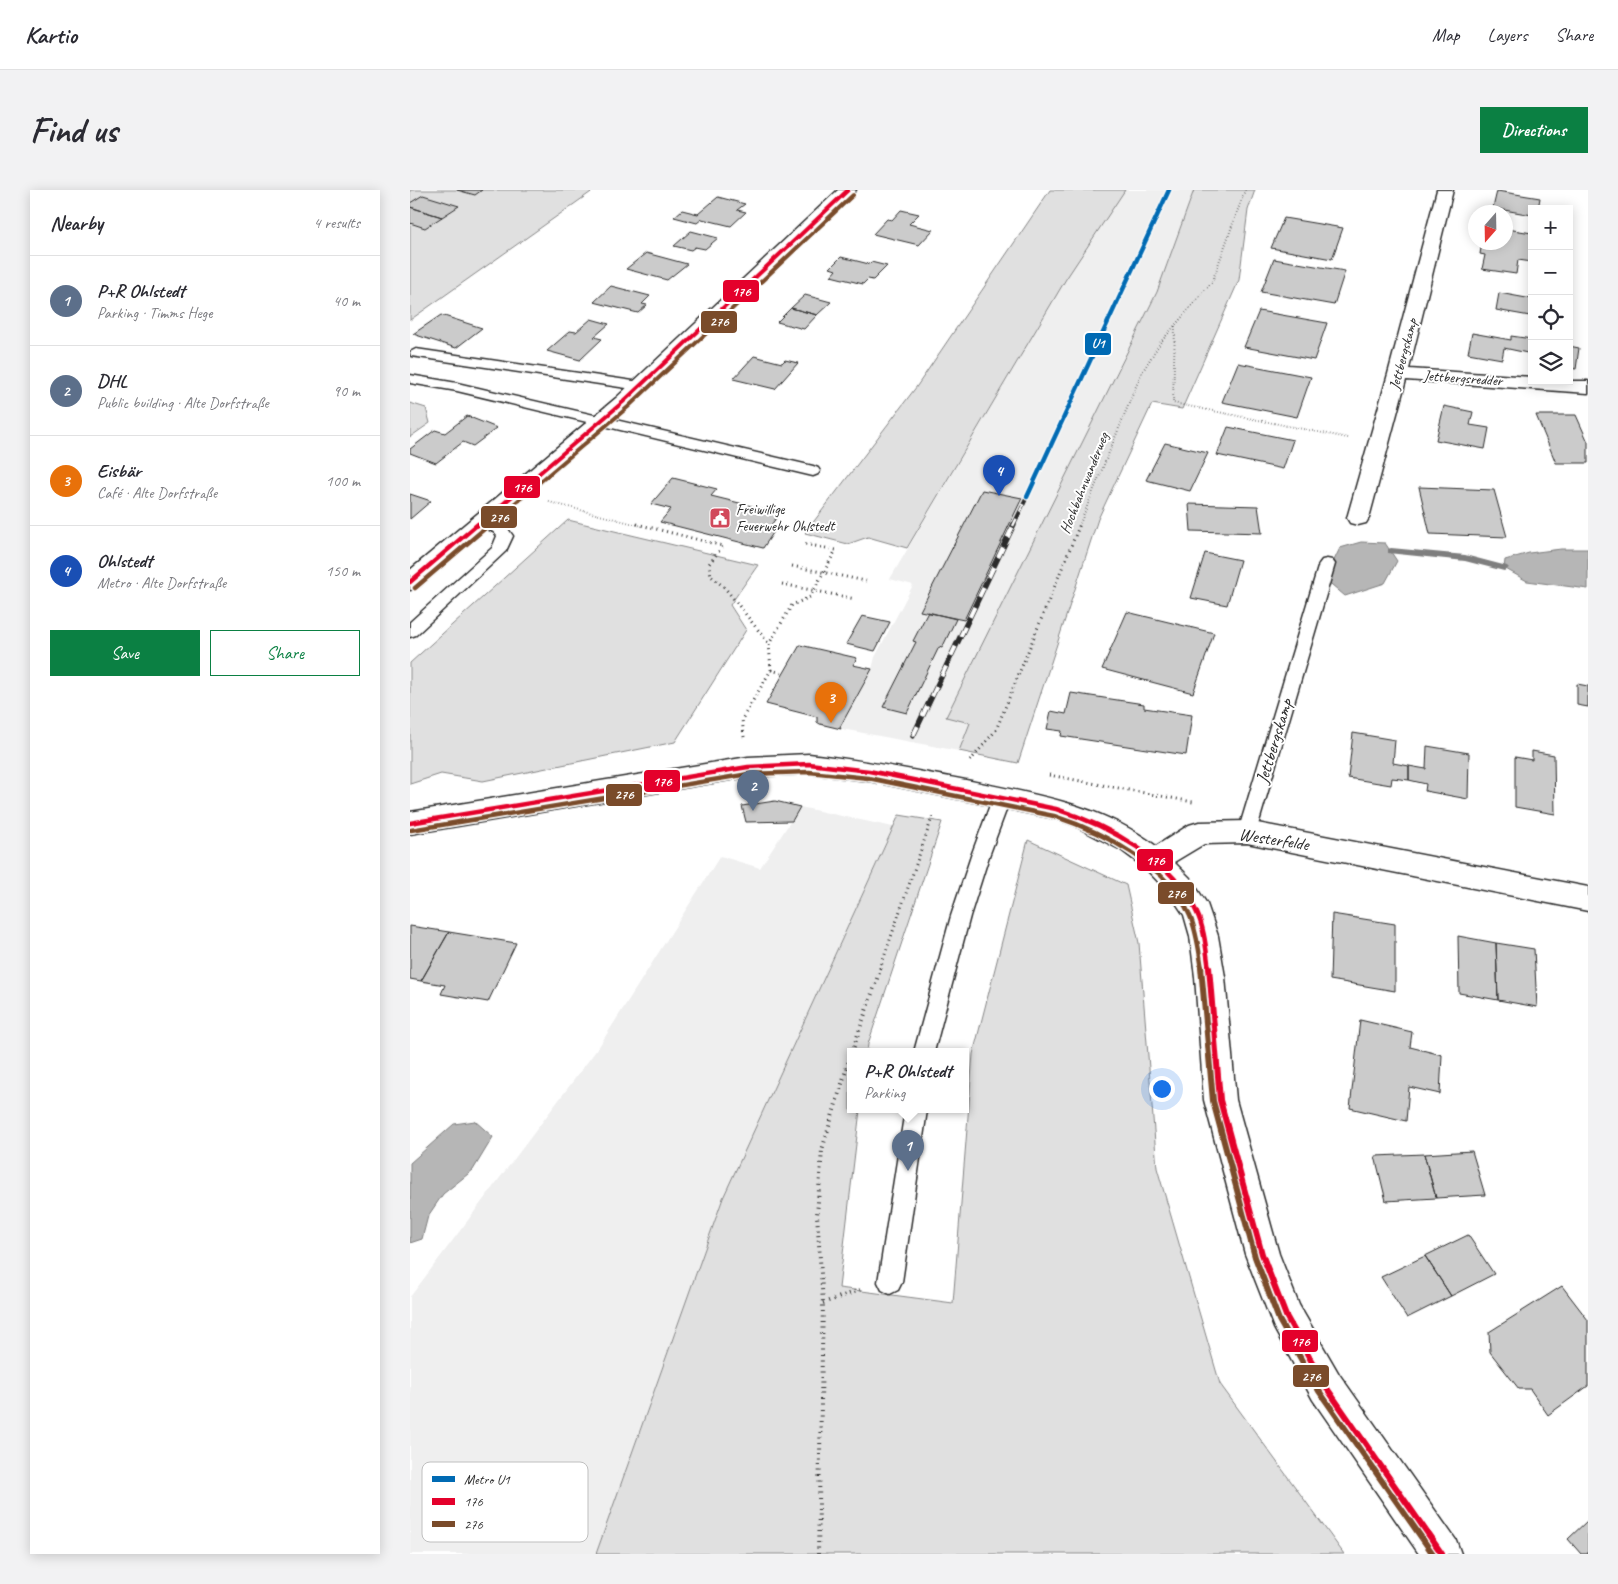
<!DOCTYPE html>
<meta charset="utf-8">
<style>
:root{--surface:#fff;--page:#f2f2f3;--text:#2b2b33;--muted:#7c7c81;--line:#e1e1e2;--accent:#0b8043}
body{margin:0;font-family:Caveat,sans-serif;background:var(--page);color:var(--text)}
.controls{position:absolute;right:15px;top:15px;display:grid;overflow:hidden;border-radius:0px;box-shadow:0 2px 12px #0003}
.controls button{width:45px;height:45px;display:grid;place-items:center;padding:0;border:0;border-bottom:1px solid var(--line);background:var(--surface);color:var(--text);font:25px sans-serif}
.compass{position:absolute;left:1058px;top:15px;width:45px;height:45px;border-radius:50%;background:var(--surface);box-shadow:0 2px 12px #0003;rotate:200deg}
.you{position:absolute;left:751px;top:898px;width:18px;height:18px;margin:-12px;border:4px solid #fff;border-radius:50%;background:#1a73e8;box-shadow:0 0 0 8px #1a73e833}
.badge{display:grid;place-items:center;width:32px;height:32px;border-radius:50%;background:var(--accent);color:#fff;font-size:16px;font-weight:700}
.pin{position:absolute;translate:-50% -41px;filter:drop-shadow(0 1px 2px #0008)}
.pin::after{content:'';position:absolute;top:26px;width:18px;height:15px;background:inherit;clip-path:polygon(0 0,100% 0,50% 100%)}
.popup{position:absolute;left:437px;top:858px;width:122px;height:65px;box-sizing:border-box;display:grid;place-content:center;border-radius:0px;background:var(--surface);filter:drop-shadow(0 1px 4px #0005);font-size:16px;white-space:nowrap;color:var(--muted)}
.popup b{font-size:19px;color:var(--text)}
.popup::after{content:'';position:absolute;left:50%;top:100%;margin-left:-10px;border:10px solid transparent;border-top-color:var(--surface)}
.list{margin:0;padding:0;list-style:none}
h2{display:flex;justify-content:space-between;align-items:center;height:65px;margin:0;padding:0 20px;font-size:21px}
h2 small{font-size:16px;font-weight:400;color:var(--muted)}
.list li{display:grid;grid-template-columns:32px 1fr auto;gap:15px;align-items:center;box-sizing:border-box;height:90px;padding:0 20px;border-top:1px solid var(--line)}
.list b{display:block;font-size:19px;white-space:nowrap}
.list p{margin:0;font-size:16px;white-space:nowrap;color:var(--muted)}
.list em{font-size:16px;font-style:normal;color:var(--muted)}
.actions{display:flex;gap:10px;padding:15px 20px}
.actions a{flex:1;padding:11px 0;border:1px solid var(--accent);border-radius:0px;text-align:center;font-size:18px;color:var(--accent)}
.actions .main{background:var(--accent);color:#fff}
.icon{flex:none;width:28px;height:28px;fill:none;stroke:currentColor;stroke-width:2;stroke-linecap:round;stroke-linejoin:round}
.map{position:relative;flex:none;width:1178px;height:1364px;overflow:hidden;border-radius:0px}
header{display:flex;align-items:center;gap:30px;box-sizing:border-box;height:70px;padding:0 25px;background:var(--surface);border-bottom:1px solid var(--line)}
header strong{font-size:24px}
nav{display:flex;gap:28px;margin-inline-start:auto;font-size:18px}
.intro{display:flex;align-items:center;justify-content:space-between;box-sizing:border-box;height:120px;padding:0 30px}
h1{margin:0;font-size:35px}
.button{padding:12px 22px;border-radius:0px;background:var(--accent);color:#fff;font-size:18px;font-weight:700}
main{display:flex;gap:30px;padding:0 30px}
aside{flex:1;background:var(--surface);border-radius:0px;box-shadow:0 2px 12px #0003}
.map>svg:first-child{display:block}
</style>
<header>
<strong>Kartio</strong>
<nav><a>Map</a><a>Layers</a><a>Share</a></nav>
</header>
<div class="intro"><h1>Find us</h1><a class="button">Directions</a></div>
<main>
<aside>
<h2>Nearby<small>4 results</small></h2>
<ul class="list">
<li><span class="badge" style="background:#5c6f8a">1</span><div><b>P+R Ohlstedt</b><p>Parking · Timms Hege</p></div><em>40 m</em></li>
<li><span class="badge" style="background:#5c6f8a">2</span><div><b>DHL</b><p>Public building · Alte Dorfstraße</p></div><em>90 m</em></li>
<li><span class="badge" style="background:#e8710a">3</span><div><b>Eisbär</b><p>Café · Alte Dorfstraße</p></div><em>100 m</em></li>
<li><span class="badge" style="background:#1a4fb4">4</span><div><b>Ohlstedt</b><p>Metro · Alte Dorfstraße</p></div><em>150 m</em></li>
</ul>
<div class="actions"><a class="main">Save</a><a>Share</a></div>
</aside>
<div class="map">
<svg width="1178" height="1364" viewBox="0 0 1178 1364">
<rect width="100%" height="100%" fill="#fff"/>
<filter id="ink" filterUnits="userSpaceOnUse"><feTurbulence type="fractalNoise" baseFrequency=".02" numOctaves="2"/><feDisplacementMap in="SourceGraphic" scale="10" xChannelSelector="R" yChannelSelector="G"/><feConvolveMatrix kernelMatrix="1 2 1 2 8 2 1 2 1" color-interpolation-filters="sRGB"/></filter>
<g filter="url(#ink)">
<path fill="#efefef" d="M715 0H784L747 102 537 527 561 532 549 561 432 539 430 537 462 479 465 467 503 395 480 389 656 89Z
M390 617 483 637 313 1008 186 1364H0V1107L188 858 310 666 350 678Z"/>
<path fill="#e0e0e0" stroke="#868686" d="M0 0H184L0 130Z
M640 0H715L656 89 497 358 458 347 438 354 395 343 507 196Z
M784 0H845L838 20 829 90 772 219 742 214 688 329 608 573 549 561 560 533 536 527 747 102Z
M0 213 16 218 20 233 0 247Z
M158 330 348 375 320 415 336 440 265 552 73 591 31 584 0 594V473Z
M489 625 532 632 458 854 457 862H440V920H450L429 1098 543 1113 563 864 618 650 716 695 729 753 747 978 810 1194 934 1364H186L313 1008Z"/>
<path fill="#b6b6b6" stroke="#7e7e7e" d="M951 352 975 353 987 371 975 393 935 406 915 389 930 358Z
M1151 359H1178V399L1117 391 1094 378 1095 370 1119 363Z
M65 931 83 947 63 980 33 1004 18 1026 12 1049 0 1053V973L44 934Z"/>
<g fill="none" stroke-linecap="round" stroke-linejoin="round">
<path fill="#7e7e7e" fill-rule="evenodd" d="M981 358 1055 365 1097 376 1099 378 1094 381 1055 371 978 363V359Z"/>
</g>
<path fill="#cbcbcb" stroke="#2b2b2b" d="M47 0H72L65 5Z
M1087 1 1130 8 1128 19H1122V25L1083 18Z
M13 5 49 16 32 27 0 17V13Z
M308 7 335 14 327 20 336 22 321 36 292 29 287 33 264 27 272 20 288 24Z
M0 17 32 27 15 38 0 33Z
M491 20 509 24 499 34 523 40 509 55 463 44 477 29 482 30Z
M874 28 933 38 922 69 861 58Z
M1097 39 1122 43V72L1108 70 1106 84 1072 79 1075 65 1070 64 1072 52H1096Z
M281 41 308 48 295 59 285 57 281 60 264 56Z
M236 63 277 74 257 90 216 79Z
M431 67 459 74 461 72 477 76 463 90 458 89 453 94 421 86 426 80 420 78Z
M864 69 935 81 924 115 851 102Z
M201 96 240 106 232 114 237 115 228 123 184 112Z
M1089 103 1122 109 1120 126 1086 120Z
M395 105 421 112 407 125 381 118Z
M381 118 407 125 394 139 367 132Z
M849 121 917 133 904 170 834 157Z
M31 125 72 138 46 158 3 144Z
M181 129 199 134 184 147 192 149 170 170 137 161 160 141 166 142Z
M1062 143 1101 150V146L1122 149V164L1094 158 1092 169 1058 163Z
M1159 156 1169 158 1166 179 1159 178Z
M344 166 372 173 375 170 388 173 365 199 323 189Z
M828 173 901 187 887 227 812 212Z
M1034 216 1063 222 1060 235 1079 238 1075 259 1026 250Z
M1126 225H1166L1178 252V273H1146Z
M57 226 87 238 63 256 53 252 26 273 0 263V259L25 240 35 243Z
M818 237 883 250 873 279 807 265Z
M755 253 798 263 780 301 736 290Z
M263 288 307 299 301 306 370 323 361 335 367 337 353 358 250 332 261 319 241 314Z
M1009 297 1084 300 1097 347 1020 344Z
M572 300 612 308 554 430 510 421Z
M0 304 21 311 0 329Z
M779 314 848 316 852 343 781 341Z
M795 363 830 370 817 415 781 408Z
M518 422 546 429 532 458 529 457 497 523 473 517 506 452 503 451Z
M717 422 804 443 783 503 692 479Z
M452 426 480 432 465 461 436 454Z
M390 455 447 468 443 475 462 479 430 537 431 539 410 534 407 532V527L356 514Z
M1167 494 1178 496V517L1167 515Z
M661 503 734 514V518L782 525 776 565 651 546 652 541 637 539 641 521 656 524Z
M943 543 985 550 983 573 999 576V590L982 588 981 595 938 588Z
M1017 556 1059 563 1058 609 1015 601 1016 594 999 590V576L1016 579Z
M1122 561 1144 565 1145 624 1105 617V567L1122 570Z
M365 611 390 617 382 631 336 632 332 616Z
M922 724 985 734V801L920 790Z
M0 736 39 742 11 791 0 789Z
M39 742 106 753 78 812 31 804 35 795 11 791Z
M1048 746 1086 753 1088 810 1049 803Z
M1086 753 1124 759 1127 817 1088 810Z
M950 830 1002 842 1000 857 1032 865 1030 904 999 897 996 931 940 918Z
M1062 961 1075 1005 1026 1008 1014 964Z
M1014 964 1026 1008 976 1011 965 966Z
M1058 1045 1084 1084 1041 1106 1015 1066Z
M1015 1066 1041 1106 997 1128 971 1087Z
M1152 1096 1178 1130V1196L1138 1225 1120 1199H1109L1080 1162 1079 1142Z
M1178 1330V1364H1171L1158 1349Z"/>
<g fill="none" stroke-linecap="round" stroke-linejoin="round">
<g stroke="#2b2b2b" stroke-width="3">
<path id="service" d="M6 159 230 192 237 196 230 200 1 166 0 162Z
M0 185 47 193 403 276 408 278 410 281 408 284 403 286 47 201 0 193Z
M73 327 96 336 103 346 96 361 6 445 0 447V432L82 358 87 346C83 338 71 340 66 332L68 329Z
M917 369 922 370 925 374 846 642 843 647 837 649 831 647 828 642 909 374 912 370Z
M592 600 598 602 601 607 579 666 560 726 524 862H504L541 726 561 666 583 607 586 602Z
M495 920H517L492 1092 488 1100 480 1104 472 1100 468 1092Z"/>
</g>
<g stroke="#2b2b2b" stroke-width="3">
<path id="minor" d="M428 0H446L220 216 8 398 0 400V380L206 208Z
M1027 0H1043L999 179 1122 187V191H1178V203L996 190 959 328 956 333 948 335 940 333 937 328 978 184Z
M399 564C454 570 507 581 561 591 627 605 690 614 746 656L779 635 789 632 837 631 1178 697V721L837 653 794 654 764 672 780 688 797 714 808 746 815 787 826 910 869 1064 889 1115 929 1184 1046 1350 1051 1364H1009L903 1210 864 1138 835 1064 794 910 785 787 780 746 774 725 760 704 735 678 711 660 663 635 646 629 459 591 399 584 338 587 0 644V622L338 567Z"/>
</g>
<path stroke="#2b2b2b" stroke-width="2" stroke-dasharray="0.5 2.5" stroke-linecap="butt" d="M765 136 763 213 938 248
M139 312 232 336
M669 336 731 184 750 153 802 92 835 0"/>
<path stroke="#2b2b2b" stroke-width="3" stroke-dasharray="1 4" stroke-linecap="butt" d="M227 334 313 356 299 374 301 386 315 398 359 454
M382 376 456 391
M372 394 445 409
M361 480 372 483
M334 547 332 529 361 480 359 454 382 415 400 407 426 360 395 354
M560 571 586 540 670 334
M639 585 783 612
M470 779 523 625"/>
<path stroke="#2b2b2b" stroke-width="4" stroke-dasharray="1 4.5" stroke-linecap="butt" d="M442 862 471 777
M413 1113 450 1100
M408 1364 413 1113 407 1025 412 960 440 867"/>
<use href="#service" fill="#fff" fill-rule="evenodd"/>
<use href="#minor" fill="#fff" fill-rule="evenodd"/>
<g stroke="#2b2b2b" stroke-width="4">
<path id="rail-far1" d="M603 336 617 307"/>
</g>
<g stroke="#2b2b2b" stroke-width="5.5">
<path id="rail" d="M503 546 604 334"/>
</g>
<use href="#rail-far1" stroke="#fff" stroke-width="2.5" stroke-dasharray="8" stroke-linecap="butt"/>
<use href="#rail" stroke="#fff" stroke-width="4" stroke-dasharray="11" stroke-linecap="butt"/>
<g stroke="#fff" stroke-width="6">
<path id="bus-1-far2" d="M67 336 213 212 438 0"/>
</g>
<g stroke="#fff" stroke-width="8">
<path id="bus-1-far1" d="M0 392 68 334
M0 633 338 577 399 574 459 581 646 619C697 635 764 670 787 723 795 740 796 760 799 779"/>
</g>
<g stroke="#fff" stroke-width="10">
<path id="bus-1" d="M799 777 810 910 852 1064 876 1126 916 1197 1032 1364"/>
</g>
<g stroke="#fff" stroke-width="6">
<path id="bus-2-far2" d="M78 336 218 217 443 5"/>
</g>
<g stroke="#fff" stroke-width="8">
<path id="bus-2-far1" d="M5 398 80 334
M1 640 339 584 399 582 458 588 644 626C693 642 759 676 780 726 787 742 789 761 792 779"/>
</g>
<g stroke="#fff" stroke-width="10">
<path id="bus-2" d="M791 777 803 911 845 1067 869 1130 909 1201 1023 1364"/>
</g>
<use href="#bus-1-far2" stroke="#e4002b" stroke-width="4"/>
<use href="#bus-1-far1" stroke="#e4002b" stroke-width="4.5"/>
<use href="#bus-1" stroke="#e4002b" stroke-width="6"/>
<use href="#bus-2-far2" stroke="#7a4b2a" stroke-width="4"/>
<use href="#bus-2-far1" stroke="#7a4b2a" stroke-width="4.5"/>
<use href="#bus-2" stroke="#7a4b2a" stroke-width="6"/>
<g stroke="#fff" stroke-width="7">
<path id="metro-1" d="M617 307 759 0"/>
</g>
<use href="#metro-1" stroke="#006ab3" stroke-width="4.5"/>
</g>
</g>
<defs>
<g id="civic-square" transform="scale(1.125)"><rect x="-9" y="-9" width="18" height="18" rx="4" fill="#d1495b" stroke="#fff"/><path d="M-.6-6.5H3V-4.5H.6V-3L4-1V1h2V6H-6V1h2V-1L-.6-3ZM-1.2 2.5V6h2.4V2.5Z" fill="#fff"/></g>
</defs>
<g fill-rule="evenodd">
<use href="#civic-square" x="310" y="328"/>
</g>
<g text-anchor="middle" stroke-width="4" stroke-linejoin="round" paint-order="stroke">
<g font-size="15" fill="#2b2b2b" stroke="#fff">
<text transform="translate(993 164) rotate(-75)" y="5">Jettbergskamp</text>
<text transform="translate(1053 188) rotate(4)" y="5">Jettbergsredder</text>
<text transform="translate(674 293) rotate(-68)" y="5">Hochbahnwanderweg</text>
</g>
<g font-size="15" fill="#2b2b2b" stroke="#fff" text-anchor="start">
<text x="326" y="324">Freiwillige<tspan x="326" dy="17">Feuerwehr Ohlstedt</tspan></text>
</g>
<g font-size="18" fill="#2b2b2b" stroke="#fff">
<text transform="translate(864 551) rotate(-73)" y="6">Jettbergskamp</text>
<text transform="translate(864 649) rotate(9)" y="6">Westerfelde</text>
</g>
</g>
<rect x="12" y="1272" width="166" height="80" rx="8" fill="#fff" stroke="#bfbfbf" stroke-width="1"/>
<rect x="22" y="1286" width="23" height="6" fill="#006ab3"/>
<rect x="22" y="1308" width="23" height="7" fill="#e4002b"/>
<rect x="22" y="1331" width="23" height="6" fill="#7a4b2a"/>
<g font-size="14" fill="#2b2b2b">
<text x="54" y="1294">Metro U1</text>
<text x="54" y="1316">176</text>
<text x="54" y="1339">276</text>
</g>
<g stroke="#fff" stroke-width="2">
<rect x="312" y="89" width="38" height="24" rx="5" fill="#e4002b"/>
<rect x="290" y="120" width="38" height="24" rx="5" fill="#7a4b2a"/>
<rect x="674" y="142" width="28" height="24" rx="5" fill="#006ab3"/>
<rect x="93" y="285" width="38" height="24" rx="5" fill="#e4002b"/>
<rect x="70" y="315" width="38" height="24" rx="5" fill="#7a4b2a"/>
<rect x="233" y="579" width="38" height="24" rx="5" fill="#e4002b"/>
<rect x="195" y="593" width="38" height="24" rx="5" fill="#7a4b2a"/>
<rect x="726" y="658" width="38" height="24" rx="5" fill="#e4002b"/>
<rect x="747" y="691" width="38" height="24" rx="5" fill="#7a4b2a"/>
<rect x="871" y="1139" width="38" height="24" rx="5" fill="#e4002b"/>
<rect x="882" y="1174" width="38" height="24" rx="5" fill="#7a4b2a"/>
</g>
<g font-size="14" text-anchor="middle" font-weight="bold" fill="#fff">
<text x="331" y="106">176</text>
<text x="309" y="136">276</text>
<text x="688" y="158">U1</text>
<text x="112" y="302">176</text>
<text x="89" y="332">276</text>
<text x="252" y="596">176</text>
<text x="214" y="609">276</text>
<text x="745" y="675">176</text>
<text x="766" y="708">276</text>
<text x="890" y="1156">176</text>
<text x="901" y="1191">276</text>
</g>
</svg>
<div class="controls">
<button>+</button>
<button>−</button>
<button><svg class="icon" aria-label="locate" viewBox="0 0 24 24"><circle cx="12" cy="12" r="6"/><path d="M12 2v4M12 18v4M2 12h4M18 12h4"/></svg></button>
<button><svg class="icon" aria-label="layers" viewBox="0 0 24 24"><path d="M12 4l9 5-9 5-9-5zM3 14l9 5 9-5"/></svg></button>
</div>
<svg class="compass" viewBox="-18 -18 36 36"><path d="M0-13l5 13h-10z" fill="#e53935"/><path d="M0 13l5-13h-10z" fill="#7c7c81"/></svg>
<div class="you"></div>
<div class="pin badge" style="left:498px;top:981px;background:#5c6f8a">1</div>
<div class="popup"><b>P+R Ohlstedt</b>Parking</div>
<div class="pin badge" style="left:343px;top:621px;background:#5c6f8a">2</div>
<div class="pin badge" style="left:421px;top:533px;background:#e8710a">3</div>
<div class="pin badge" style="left:589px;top:306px;background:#1a4fb4">4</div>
</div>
</main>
